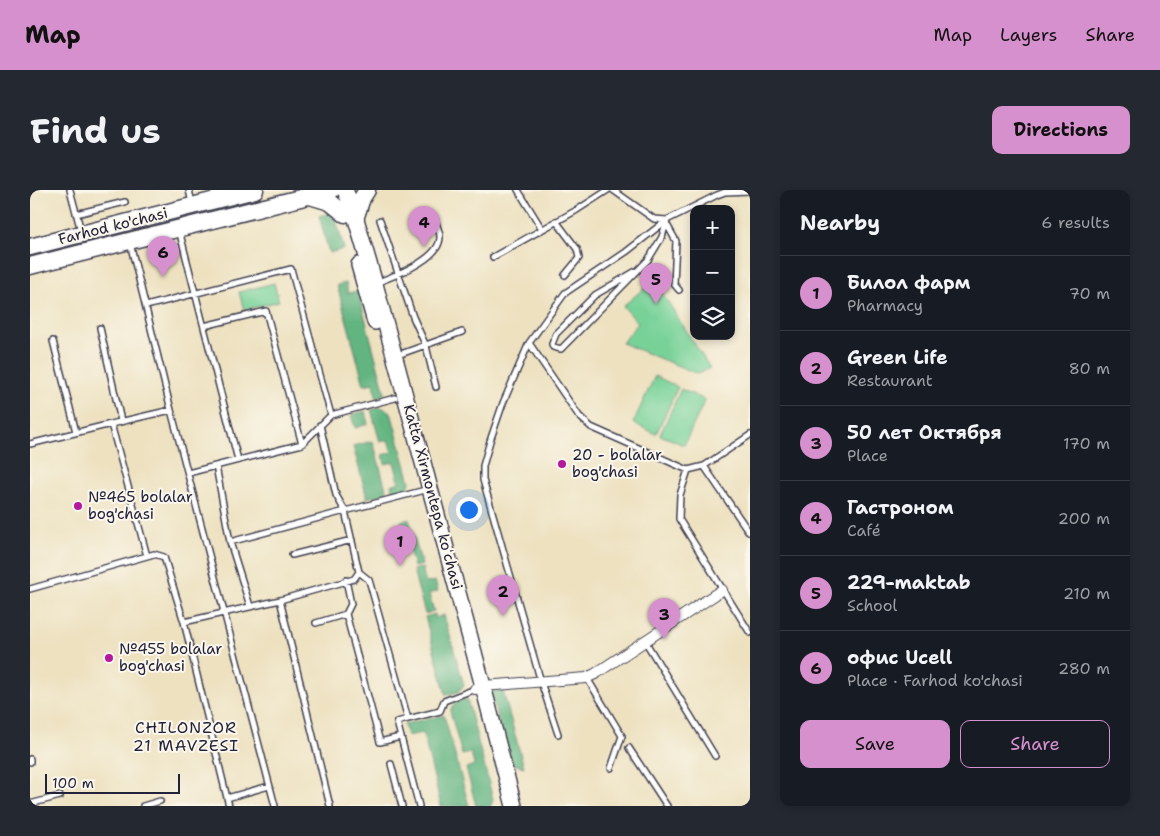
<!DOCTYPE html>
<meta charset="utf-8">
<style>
:root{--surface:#171b24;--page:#242831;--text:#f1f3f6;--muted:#9ea1a6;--line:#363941;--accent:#d690ce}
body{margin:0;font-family:"Shantell Sans",sans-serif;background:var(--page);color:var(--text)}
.controls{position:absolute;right:15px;top:15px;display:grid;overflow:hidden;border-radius:10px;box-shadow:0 2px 8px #0003}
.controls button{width:45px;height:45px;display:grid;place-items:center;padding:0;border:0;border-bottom:1px solid var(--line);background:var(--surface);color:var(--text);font:25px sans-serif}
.scale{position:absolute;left:15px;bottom:12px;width:135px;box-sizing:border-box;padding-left:5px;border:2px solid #22223b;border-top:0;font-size:14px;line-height:18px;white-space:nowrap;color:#22223b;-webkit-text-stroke:4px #fbf7ec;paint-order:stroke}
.you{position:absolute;left:438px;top:319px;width:18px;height:18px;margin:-12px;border:4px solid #fff;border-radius:50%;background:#1a73e8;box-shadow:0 0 0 8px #1a73e833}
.badge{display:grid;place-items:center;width:32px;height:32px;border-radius:50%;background:var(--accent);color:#111;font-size:16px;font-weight:700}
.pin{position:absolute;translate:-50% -41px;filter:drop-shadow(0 1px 2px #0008)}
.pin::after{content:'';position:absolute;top:26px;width:18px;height:15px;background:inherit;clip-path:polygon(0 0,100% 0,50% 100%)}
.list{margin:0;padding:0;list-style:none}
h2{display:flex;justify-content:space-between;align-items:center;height:65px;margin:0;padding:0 20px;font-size:21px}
h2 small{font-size:16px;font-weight:400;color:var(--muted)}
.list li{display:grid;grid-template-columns:32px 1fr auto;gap:15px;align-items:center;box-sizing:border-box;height:75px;padding:0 20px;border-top:1px solid var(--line)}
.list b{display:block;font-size:19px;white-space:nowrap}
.list p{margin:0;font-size:16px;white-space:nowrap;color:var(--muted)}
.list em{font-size:16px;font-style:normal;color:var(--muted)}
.actions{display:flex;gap:10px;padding:15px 20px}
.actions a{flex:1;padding:11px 0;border:1px solid var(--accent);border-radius:10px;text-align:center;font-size:18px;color:var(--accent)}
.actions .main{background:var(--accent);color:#111}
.icon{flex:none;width:28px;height:28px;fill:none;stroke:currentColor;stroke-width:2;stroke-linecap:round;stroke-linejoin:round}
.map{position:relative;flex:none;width:720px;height:616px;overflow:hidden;border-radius:10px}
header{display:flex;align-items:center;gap:30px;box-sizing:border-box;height:70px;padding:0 25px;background:var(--accent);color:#111}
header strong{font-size:24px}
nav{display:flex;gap:28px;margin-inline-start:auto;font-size:18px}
.intro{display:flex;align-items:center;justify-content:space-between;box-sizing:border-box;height:120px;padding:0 30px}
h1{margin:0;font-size:35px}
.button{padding:12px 22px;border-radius:10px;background:var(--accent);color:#111;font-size:18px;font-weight:700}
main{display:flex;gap:30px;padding:0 30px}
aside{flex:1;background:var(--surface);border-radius:10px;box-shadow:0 2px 8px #0003}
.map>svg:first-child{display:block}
</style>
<header>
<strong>Map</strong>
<nav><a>Map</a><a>Layers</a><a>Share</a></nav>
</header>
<div class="intro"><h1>Find us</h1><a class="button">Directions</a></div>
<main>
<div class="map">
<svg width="720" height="616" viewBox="0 0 720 616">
<rect width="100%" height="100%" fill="#fbf7ec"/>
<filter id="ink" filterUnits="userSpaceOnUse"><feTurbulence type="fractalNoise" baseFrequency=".02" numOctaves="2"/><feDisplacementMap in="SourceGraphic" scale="10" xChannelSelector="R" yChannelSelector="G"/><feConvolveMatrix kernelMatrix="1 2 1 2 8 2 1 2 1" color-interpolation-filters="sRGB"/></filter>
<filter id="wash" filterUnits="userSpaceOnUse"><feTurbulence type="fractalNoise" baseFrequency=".0096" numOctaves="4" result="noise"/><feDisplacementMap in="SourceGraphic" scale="20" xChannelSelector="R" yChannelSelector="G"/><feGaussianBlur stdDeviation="1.12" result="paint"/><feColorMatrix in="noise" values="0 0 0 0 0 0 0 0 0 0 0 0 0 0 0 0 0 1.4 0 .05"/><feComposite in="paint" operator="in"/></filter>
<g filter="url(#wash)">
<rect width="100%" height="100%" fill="#ede1c0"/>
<path fill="#78d298" stroke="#4d7a6a" d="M624 90 680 178 668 184 592 153 608 133 593 116Z
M244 93 249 111 214 120 209 102Z
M625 186 648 197 626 244 603 233Z
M651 199 675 210 654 255 630 245Z"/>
<path fill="#62b480" stroke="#426b5e" d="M304 22 314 59 299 63 289 26Z
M316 93 318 103 328 101 355 203 347 209 343 193 334 195 307 95Z
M351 217 361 222 380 292 378 299 363 303 361 295 369 292 364 272 355 274 353 265 362 262 358 250 350 252 341 220Z
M335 221 338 234 325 238 321 225Z
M343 251 357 303 337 308 323 256Z
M379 329 392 375 384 377 371 331Z
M392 378 396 393 405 391 408 401 399 404 404 421 395 424 383 380Z
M405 424 406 428 414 425 434 495 428 502 416 505 395 427Z
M460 501H473L494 577 480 573Z
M437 509 463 609 461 616H446L436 578 444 575 441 563 432 565 420 521 425 512Z
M414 525 439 616H411L393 543 377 546 374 534Z"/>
</g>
<g filter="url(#ink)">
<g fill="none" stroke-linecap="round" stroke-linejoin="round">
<g stroke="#403f4f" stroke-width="8">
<path id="service" d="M40 0 51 41
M159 0 162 13
M488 0 512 39
M583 0 624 29 637 30 687 5 695 2 720 1
M46 24 95 12
M350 30 383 127 396 156 406 197
M526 31 547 59 549 68 535 85
M636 33 646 51 644 94 649 100
M149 40 208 270
M100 53 141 220
M463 67 547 20 578 0
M346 93C363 86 410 70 410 47 410 41 406 34 404 28
M116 116 261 79 301 225
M174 136 236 121 272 254
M70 138 91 231
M23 151 46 242
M499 153 549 226 561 237 658 280 674 276 720 245
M365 166 432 142
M0 254 81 234
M186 276 200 352 220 416
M674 276 719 342
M658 280 650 305 649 329 720 443
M158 283 272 254 301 225 365 208
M200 352 315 321 306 305 290 235
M262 365 322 350
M117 366 81 234 141 220 245 616
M0 399 124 364 134 367 154 432 199 616
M250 410 300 616
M316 424 350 552 370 547
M154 432 250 410 324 389 329 382
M286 433 316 424 321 414 316 390
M615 451 685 566
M557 488 592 546 581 578
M378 529 410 521 414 511 445 499
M528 544 511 492 453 290V276L460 251 473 213 499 153 535 103 596 62 637 30 632 47 618 70 531 159 523 157 522 154 526 144 565 105 606 81
M599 558 637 616
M0 569V572
M361 574 372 616
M197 608 239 596
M0 614 30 606
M113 616 130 611
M389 616 367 532 378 529 339 390 329 382 315 321 399 299"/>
</g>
<g stroke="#403f4f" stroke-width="12">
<path id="minor" d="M445 499 453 496 556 488 565 484 692 400"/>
</g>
<g stroke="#403f4f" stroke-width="18">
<path id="secondary" d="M315 0 323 19 345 94 453 496 484 616
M329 75 345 132"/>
</g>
<g stroke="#403f4f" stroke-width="19">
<path id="primary" d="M280 6 300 12 315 24
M326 26 332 8 337 0
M0 57 225 0
M0 76 302 0"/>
</g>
<use href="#service" stroke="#fff" stroke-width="5"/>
<use href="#minor" stroke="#fff" stroke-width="10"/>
<use href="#secondary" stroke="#fff" stroke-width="15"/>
<use href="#primary" stroke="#fff" stroke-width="16"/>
</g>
</g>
<g fill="#b5179e" stroke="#fbf7ec" stroke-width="2">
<circle cx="532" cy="274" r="5"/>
<circle cx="48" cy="316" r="5"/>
<circle cx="79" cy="468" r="5"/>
</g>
<g text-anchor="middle" stroke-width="4" stroke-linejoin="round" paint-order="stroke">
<g font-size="15" fill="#22223b" stroke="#fbf7ec">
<text transform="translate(83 36) rotate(-14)" y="5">Farhod ko'chasi</text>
<text transform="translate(403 307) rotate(75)" y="5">Katta Xirmontepa koʻchasi</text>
</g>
<g font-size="15" fill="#22223b" stroke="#fbf7ec" text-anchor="start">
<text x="542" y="270">20 - bolalar<tspan x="542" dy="17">bog'chasi</tspan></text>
<text x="58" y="312">№465 bolalar<tspan x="58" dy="17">bog'chasi</tspan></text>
<text x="89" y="464">№455 bolalar<tspan x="89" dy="17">bog'chasi</tspan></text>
</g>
<g font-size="16" letter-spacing="1" fill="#22223b" stroke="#fbf7ec">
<text x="156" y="543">CHILONZOR<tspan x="156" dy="18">21 MAVZESI</tspan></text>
</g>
</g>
</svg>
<div class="controls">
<button>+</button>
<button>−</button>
<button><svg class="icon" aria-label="layers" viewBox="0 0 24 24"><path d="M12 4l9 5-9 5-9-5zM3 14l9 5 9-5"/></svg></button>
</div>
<div class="scale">100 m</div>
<div class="you"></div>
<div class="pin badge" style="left:370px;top:376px">1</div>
<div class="pin badge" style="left:473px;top:426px">2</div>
<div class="pin badge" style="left:634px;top:449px">3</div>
<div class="pin badge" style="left:394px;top:57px">4</div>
<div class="pin badge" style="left:626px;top:114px">5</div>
<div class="pin badge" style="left:133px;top:87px">6</div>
</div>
<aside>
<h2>Nearby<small>6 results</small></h2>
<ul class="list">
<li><span class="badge">1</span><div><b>Билол фарм</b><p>Pharmacy</p></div><em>70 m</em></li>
<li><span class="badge">2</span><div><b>Green Life</b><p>Restaurant</p></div><em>80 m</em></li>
<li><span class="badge">3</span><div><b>50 лет Октября</b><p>Place</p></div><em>170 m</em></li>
<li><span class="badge">4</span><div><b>Гастроном</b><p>Café</p></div><em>200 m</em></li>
<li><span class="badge">5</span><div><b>229-maktab</b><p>School</p></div><em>210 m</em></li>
<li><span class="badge">6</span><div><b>офис Ucell</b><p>Place · Farhod ko'chasi</p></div><em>280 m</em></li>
</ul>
<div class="actions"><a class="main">Save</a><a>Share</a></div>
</aside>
</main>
